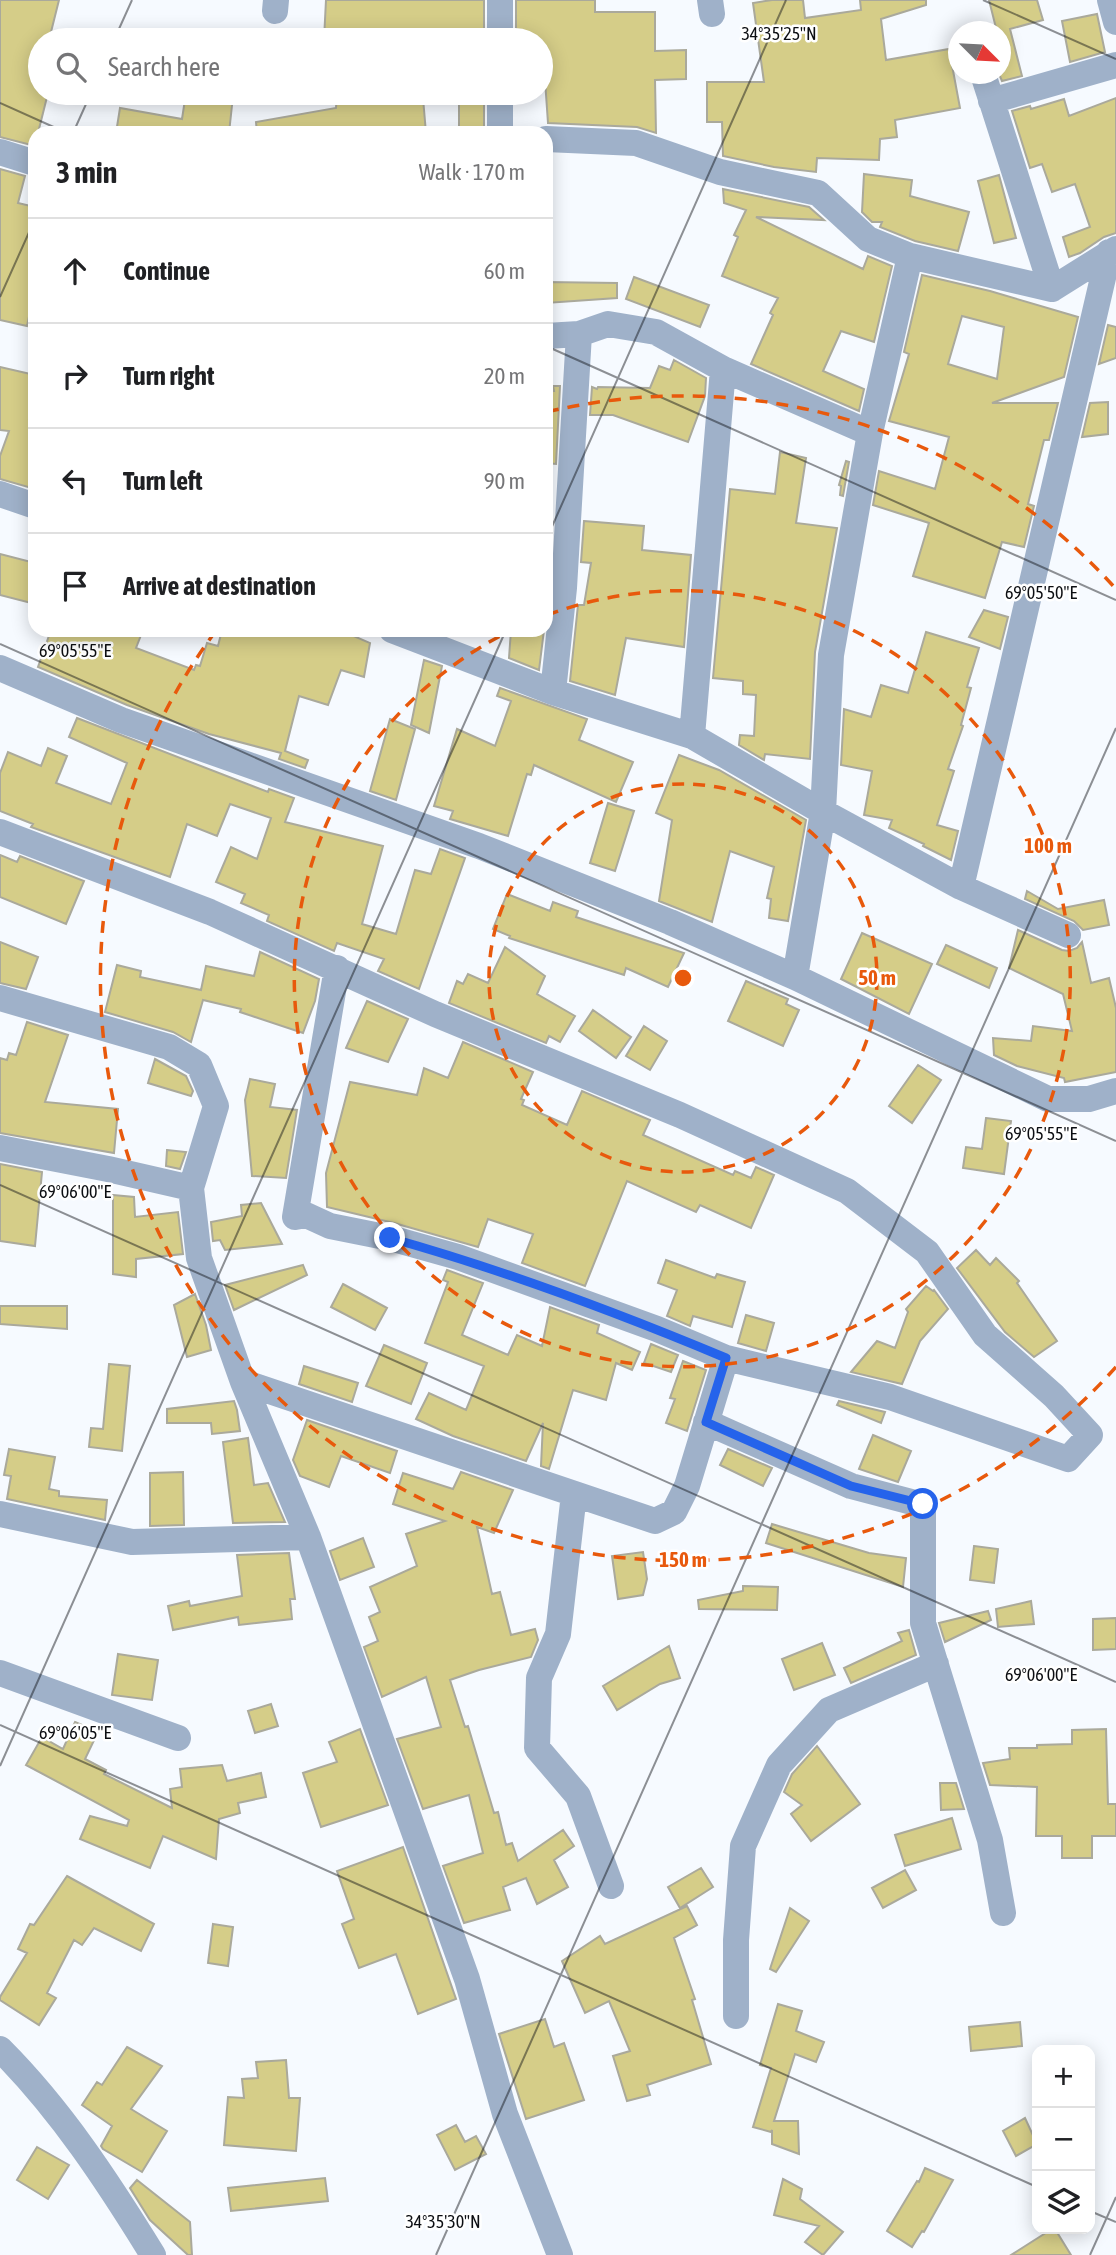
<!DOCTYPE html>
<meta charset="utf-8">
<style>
:root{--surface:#fff;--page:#f2f2f2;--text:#202124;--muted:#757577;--line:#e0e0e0}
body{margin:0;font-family:"Asap Condensed",sans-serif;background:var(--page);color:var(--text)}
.controls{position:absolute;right:21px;bottom:21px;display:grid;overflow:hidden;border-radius:14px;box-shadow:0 4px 18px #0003}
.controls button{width:63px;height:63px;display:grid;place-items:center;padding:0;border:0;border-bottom:2px solid var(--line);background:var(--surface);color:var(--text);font:35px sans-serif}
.compass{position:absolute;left:948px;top:21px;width:63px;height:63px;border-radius:50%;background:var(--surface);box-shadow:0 4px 18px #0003;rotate:114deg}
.stop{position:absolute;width:21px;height:21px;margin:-16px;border:5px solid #2563eb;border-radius:50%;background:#fff}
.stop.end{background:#2563eb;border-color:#fff;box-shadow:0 2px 7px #0008}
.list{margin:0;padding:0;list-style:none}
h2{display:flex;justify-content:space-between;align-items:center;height:91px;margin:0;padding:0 28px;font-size:30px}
h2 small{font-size:23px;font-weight:400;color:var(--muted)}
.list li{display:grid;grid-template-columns:46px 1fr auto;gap:21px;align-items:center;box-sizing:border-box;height:105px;padding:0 28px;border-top:2px solid var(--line)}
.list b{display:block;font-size:26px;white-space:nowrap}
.list em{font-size:23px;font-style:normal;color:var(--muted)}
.icon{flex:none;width:38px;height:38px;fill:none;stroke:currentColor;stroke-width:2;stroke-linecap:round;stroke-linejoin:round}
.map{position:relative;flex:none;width:1116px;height:2255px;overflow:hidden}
.search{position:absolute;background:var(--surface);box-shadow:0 4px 18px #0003;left:28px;top:28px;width:525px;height:77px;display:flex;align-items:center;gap:18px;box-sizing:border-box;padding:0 24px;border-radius:38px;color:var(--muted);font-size:26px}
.panel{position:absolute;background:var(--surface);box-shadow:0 4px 18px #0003;left:28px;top:126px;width:525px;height:511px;border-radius:21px}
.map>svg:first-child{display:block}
</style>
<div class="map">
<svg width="1116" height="2255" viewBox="0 0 1116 2255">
<rect width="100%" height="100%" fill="#f6faff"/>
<path fill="#d5cd88" stroke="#aaa99b" stroke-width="2" fill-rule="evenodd" d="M0 0H59L49 40H40V93H48L38 133H35V146L0 137Z
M326 0H484V40H324Z
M516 0H595V12H655V51L686 50V79L655 80 656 133 637 127 548 123 545 80H541V40H516Z
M772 0H803L805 18 861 10 860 0H926V5L881 19 886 60 949 49 960 108 895 120 897 137 880 139 879 160 817 158 816 172 774 167 723 156 722 122H707V82H764L753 3Z
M989 0H1037L1043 20 1010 29 1022 76 1002 81 999 74 1000 31 997 32Z
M1097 14 1105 52 1070 62 1062 21Z
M186 93 233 96 229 133H116L120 108 182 119Z
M337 93H359L361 103 380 100V103L423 98 426 133H257L256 122 336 108Z
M459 93H484V133H459Z
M1116 98V233L1104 237 1080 253 1069 257 1063 237 1090 227 1075 184 1052 192 1042 164 1030 168 1012 111 1030 106 1031 109 1064 99 1069 116Z
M0 169 25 176 18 203 35 207V289L27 326 0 320Z
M864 174 912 180 910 196 969 212 958 251 915 241 880 227 882 222H872L862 212Z
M999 175 1016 238 994 243 978 181Z
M723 189 809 207 824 220 756 217 863 269 868 256 892 266 874 342 841 331 823 371 864 389 859 411 751 364 773 315 770 313 778 298 722 276 738 237 734 235 746 210 724 203Z
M922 275 990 291 1078 317 1064 377 992 403H1058L1049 440H1044L1028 504 1034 506 1024 547 1002 542 985 598 913 576 929 523 873 505 879 471 935 489 949 437 889 421 909 354 904 352ZM962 316 1004 327 997 379 948 364Z
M634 277 709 305 700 327 626 299Z
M546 282 617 283V298L546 303Z
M1108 325 1116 327V358L1099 364Z
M674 360 706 378 705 396 688 442 613 415H590L592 387 597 389 598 387 650 388 659 366 670 370Z
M0 367 35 375V392L29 419 35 422V489L0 479V456L9 431 0 430Z
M553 386H560L556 464 546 463V391H554Z
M1108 402V434L1082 437 1090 403Z
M780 452 806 458 796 523 837 528 815 652 810 759 765 754 764 760 739 745 740 735 754 736 756 695 743 694V681L713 678 730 489 775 494Z
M846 461 849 462 843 496 840 495 841 486 839 485Z
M547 517 552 518 550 561H546Z
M584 521 644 526 642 550 691 555 684 647 626 638 615 695 570 681 578 605H584L591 563 581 562Z
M0 554 35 563V604L0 595Z
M984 610 1008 617 1000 649 969 637Z
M51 630H143L136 648 194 670 196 665 200 666 207 643 218 646 222 630H340L370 643 364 677 341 670 328 705 299 696 285 751 308 760 305 768 279 759 281 753 209 734 127 705 38 667Z
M511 630H544L539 670 509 658Z
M926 632 979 648 967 687 971 688 961 725 963 726 948 769 954 771 937 825 958 831 951 860 923 846 924 844 889 828 892 820 864 815 872 771 841 765 844 709 871 717 881 685 908 693Z
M424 660 442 666 429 733 411 725Z
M500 688 587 719 579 740 633 762 616 802 534 765 531 775 527 774 508 836 450 819 453 811 434 806 457 729 495 746 511 701 497 696Z
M77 718 268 792 269 789 294 798 285 822 383 846 362 924 396 934 415 870 431 874 440 849 465 858 419 989 378 971 384 959 337 943 334 951 267 921 269 915 241 903 245 894 216 882 231 847 257 859 271 818 230 804 217 836 187 824 170 877 31 827 33 824 0 811V773L8 752 41 766 48 748 67 756 56 783 111 804 127 763 69 737Z
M390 719 415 729 396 800 370 791Z
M679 755 719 770 806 820 788 921 769 918 771 899 767 898 774 867 730 851 712 922 659 901 672 820 656 813Z
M608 803 634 811 615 871 590 863Z
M0 855 17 862 20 856 84 881 66 924 0 897Z
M1027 891 1058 909 1104 900 1109 925 1083 930 1074 921 1025 899Z
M507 894 550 911 553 902 578 911 576 917 684 953 668 987 626 968 624 975 509 938 510 936 493 929Z
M1018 930 1062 950 1069 951 1077 948 1082 942 1091 983 1109 978 1116 1008V1072L1065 1082 1064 1078 1017 1066 994 1055 993 1038 1031 1041 1033 1026 1072 1031 1063 994 1009 968Z
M862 933 932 964 909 1014 841 979Z
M0 942 38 957 26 989 0 983Z
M946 945 997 968 989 988 937 964Z
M505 947 545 976 537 994 575 1016 560 1042 549 1036 546 1043 449 1003 457 981 463 984 468 974 488 983Z
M260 952 319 979 315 1001 303 1033 240 1012 241 1009 203 1000 191 1042 173 1032 105 1012 117 965 141 971 140 977 201 990 206 966 254 976Z
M746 981 788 999 786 1004 799 1010 783 1046 728 1021Z
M367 1001 408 1019 388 1062 346 1048Z
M593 1010 631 1037 616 1058 579 1031Z
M27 1022 68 1035 45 1102 118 1109 114 1153 0 1133V1058L7 1060 9 1053 16 1055Z
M644 1026 667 1041 650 1070 626 1056Z
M463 1042 533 1072 521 1099 524 1100 522 1105 567 1125 582 1091 650 1120 643 1135 733 1175 735 1171 751 1178 756 1167 774 1175 751 1228 700 1205 696 1212 627 1181 585 1286 522 1263 533 1234 488 1219 478 1247 394 1223 327 1207 326 1173 350 1082 417 1095 424 1068 448 1078Z
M155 1059 186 1076 193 1091 191 1096 148 1083Z
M918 1065 941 1080 912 1123 889 1106Z
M250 1079 275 1084 270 1107 297 1110 286 1178 252 1176 245 1100Z
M986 1118 1011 1121 1004 1174 963 1168 966 1147 982 1149Z
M167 1150 186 1152 180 1169 166 1166Z
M0 1164 42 1172 35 1246 0 1241Z
M113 1195 134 1197 135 1217 178 1212 183 1254 136 1259V1277L113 1274Z
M261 1203 282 1244 225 1250 220 1240 213 1241 211 1222 242 1216 241 1205Z
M976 1250 990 1265 996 1258 1019 1281 1017 1283 1057 1341 1034 1357 1005 1332 957 1268Z
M666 1260 715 1278 717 1274 745 1282 732 1327 693 1316 690 1326 667 1316 677 1290 658 1283Z
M303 1265 307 1275 234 1310 225 1285Z
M447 1270 483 1283 462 1335 508 1355 517 1335 542 1346 550 1307 599 1325 597 1333 640 1352 632 1370 616 1363 606 1400 573 1390 549 1469 541 1466 543 1423 526 1461 453 1436 416 1419 429 1393 466 1410 484 1366 425 1343 448 1282 443 1280Z
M343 1284 387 1308 375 1330 331 1307Z
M926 1286 933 1291 934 1290 948 1309 920 1341 902 1384 851 1372 877 1341 895 1348 908 1312 906 1309Z
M195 1294 206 1325 211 1350 187 1357 174 1305Z
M0 1306H67V1329L0 1324Z
M746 1315 774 1323 766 1351 738 1343Z
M651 1344 678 1355 671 1372 644 1363Z
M384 1345 427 1363 411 1404 366 1386Z
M683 1361 706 1370 687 1431 666 1423 675 1399 670 1398Z
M109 1364 130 1366 122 1451 89 1447 91 1428 103 1429Z
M304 1366 358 1383 352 1402 299 1384Z
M234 1401 237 1410 240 1431 212 1434 211 1423H167V1409Z
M839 1401 885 1412 881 1423 837 1405Z
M307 1420 397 1451 390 1473 341 1456 329 1487 300 1476 293 1460Z
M873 1435 911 1451 898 1482 859 1469Z
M248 1438 254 1485 268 1483 285 1522 233 1523 223 1442Z
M9 1449 55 1457 49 1489 59 1491V1496L107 1500 105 1520 7 1499 11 1476 4 1475Z
M728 1449 772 1468 763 1486 720 1465Z
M183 1472 184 1525 150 1526V1473Z
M461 1472 513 1490 494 1533 477 1527 492 1594 500 1592 511 1635 535 1629 538 1640 531 1657 479 1670 450 1680 465 1727 468 1726 494 1813 498 1812 506 1845 512 1843 518 1861 563 1830 574 1846 554 1860 568 1887 537 1904 526 1878 503 1887 510 1910 464 1923 443 1866 483 1853 469 1795 423 1809 397 1739 441 1727 426 1677 382 1697 364 1647 378 1641 369 1617 380 1612 370 1587 417 1566 406 1534 445 1521 393 1504 403 1473 453 1489Z
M772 1524 869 1553 906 1558 903 1587 766 1543Z
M363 1538 374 1567 340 1580 330 1551Z
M974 1546 998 1549 994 1583 970 1580Z
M643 1552 647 1579 643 1595 618 1599 612 1556Z
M289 1553 295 1599H290L292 1619 239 1625 238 1617 173 1630 168 1606 189 1601 190 1606 242 1596 237 1555Z
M743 1586 778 1587 777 1610 699 1609 698 1600 743 1591Z
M1031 1601 1034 1624 998 1627 996 1609Z
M988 1611 991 1620 945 1642 939 1623Z
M1116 1618V1649L1093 1650V1619Z
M909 1630 916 1655 851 1683 844 1668 902 1641 898 1633Z
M822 1643 835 1675 794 1690 782 1659Z
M669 1646 680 1678 660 1684 617 1710 603 1686Z
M118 1654 158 1660 152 1700 112 1695Z
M271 1704 278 1726 255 1733 248 1711Z
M75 1722 98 1732 85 1759 106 1770 104 1774 172 1808 170 1789 182 1787 180 1769 222 1765 227 1781 261 1773 266 1797 238 1803 240 1813 219 1819 216 1859 163 1836 150 1868 80 1839 90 1816 127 1826 129 1820 26 1765 42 1737 63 1749Z
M360 1729 388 1805 321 1827 303 1773 337 1762 329 1742Z
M1106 1729 1108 1804H1116V1836H1092V1858H1062V1836H1036L1037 1787 990 1785 983 1763 1010 1759 1009 1748H1037V1745L1072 1744V1730Z
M817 1746 860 1804 811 1841 791 1814 802 1805 784 1792 792 1774Z
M940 1783H956L964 1809 941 1810Z
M952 1818 961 1849 905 1866 895 1835Z
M403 1847 456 1999 418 2014 396 1954 359 1968 342 1924 354 1919 337 1871Z
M701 1868 713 1887 680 1908 668 1887Z
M905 1870 916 1890 883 1908 872 1888Z
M67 1876 154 1924 141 1951 94 1928 82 1945 74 1940 47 1993 56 1998 39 2025 0 2000V1997L27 1953 18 1949 30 1924 34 1925Z
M687 1906 697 1925 674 1938 695 1999 692 2000 711 2064 647 2085 650 2095 627 2101 613 2056 630 2051 609 2001 585 2013 562 1961 600 1936 605 1944Z
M790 1908 809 1921 776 1972 770 1969Z
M213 1924 233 1927 228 1966 208 1963Z
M778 2004 802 2011 796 2031 824 2042 816 2062 795 2054 774 2121H798L799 2154 772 2144V2130L771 2132 753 2127 771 2068 760 2065Z
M545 2019 554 2047 564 2043 584 2100 526 2119 499 2034Z
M1020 2022 1022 2046 971 2051 969 2027Z
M127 2047 162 2066 131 2109 167 2131 142 2172 103 2149 101 2146 112 2126 82 2105 97 2082 102 2085Z
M286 2060 289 2098H300L296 2151 224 2145 228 2097 244 2098 242 2079 258 2078 256 2062Z
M1025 2118 1037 2144 1016 2156 1003 2131Z
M456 2125 465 2142 476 2136 486 2154 455 2170 437 2135Z
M37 2147 69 2165 48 2199 17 2180Z
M925 2168 953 2180 924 2232 922 2231 912 2247 887 2231 917 2181 919 2182Z
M325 2178 328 2201 231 2211 228 2188Z
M783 2179 802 2189 800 2199 843 2232 823 2255 805 2242 819 2226 774 2215Z
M137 2180 190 2222 192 2255H188L150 2220 130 2188Z
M1052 2229H1055L1071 2255H1011Z"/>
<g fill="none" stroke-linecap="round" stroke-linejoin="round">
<path stroke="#9fb1c9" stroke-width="26" d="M500 0V40
M710 0 712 14
M1110 0 1116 22
M275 11 276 0
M983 74 1052 289
M500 93V133
M991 101 1116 65
M546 139 636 143 720 172 818 193 868 239 910 256 1052 289 1116 249
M0 152 35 163
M546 336 579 334 608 324 656 332 723 369 870 433
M0 494 35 506
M392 630 553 692 692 736 823 812 961 887 1068 935
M0 668 121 720 479 846 670 922 795 977 1048 1099H1089L1116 1091
M553 692 564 588 579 334
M692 736 723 369
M0 832 210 912 435 1014 680 1115 847 1191 927 1252 985 1335 1054 1396 1090 1435 1068 1459 890 1397 726 1358 657 1329 458 1257 390 1238 330 1226 306 1215 295 1217 337 968
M961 887 1109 252
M795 977 823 812 831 655 870 433 910 256
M0 998 169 1047 199 1065 216 1106 191 1188 199 1258 243 1382 308 1537 467 1979 505 2114 560 2255
M0 1148 108 1169 191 1188
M243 1382 655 1521 674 1512 687 1486 726 1358
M706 1422 851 1486 923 1505V1623L990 1840 1003 1913
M574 1494 558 1634 539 1678 537 1748 578 1796 611 1886
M0 1514 132 1542 308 1537
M0 1673 178 1738
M736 2016V1940L743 1846 779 1765 829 1710 936 1664
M0 2049C61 2110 108 2182 153 2255"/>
</g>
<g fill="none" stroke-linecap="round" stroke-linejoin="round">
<path stroke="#2563eb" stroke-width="9" d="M390 1238C504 1270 616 1312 726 1358L706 1422 851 1486 923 1504"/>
</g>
<path fill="none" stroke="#0c0e12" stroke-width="2" stroke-opacity="0.45" d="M983 0 1116 59M114 40 132 0M0 103 67 133M73 133 91 93M0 297 35 219M546 346 1116 600M546 540 786 0M0 644 1116 1141M0 1185 1116 1682M0 1725 1037 2187M0 1766 506 630M1090 2211 1116 2222M436 2255 1116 728M1090 2255 1116 2197"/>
<g fill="none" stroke="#e8590c" stroke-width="3.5" stroke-dasharray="12 9">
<circle cx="683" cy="978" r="194"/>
<path d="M547 615A388 388 0 1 1 510 631"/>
<path d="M1116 1367A582 582 0 0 1 215 632M547 412A582 582 0 0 1 1116 589"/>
</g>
<g font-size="18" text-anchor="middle" fill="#0c0e12" stroke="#fff" stroke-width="5" stroke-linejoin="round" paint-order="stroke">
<text x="779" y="40">34°35'25"N</text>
<text x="1041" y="599">69°05'50"E</text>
<text x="75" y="657">69°05'55"E</text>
<text x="1041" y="1140">69°05'55"E</text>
<text x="75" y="1198">69°06'00"E</text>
<text x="1041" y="1681">69°06'00"E</text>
<text x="75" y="1739">69°06'05"E</text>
<text x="443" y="2228">34°35'30"N</text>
</g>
<circle cx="683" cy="978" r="10" fill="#e8590c" stroke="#fff" stroke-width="3.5"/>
<g font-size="21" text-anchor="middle" font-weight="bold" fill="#e8590c" stroke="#fff" stroke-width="5" stroke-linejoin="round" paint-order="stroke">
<text x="1048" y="853">100 m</text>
<text x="877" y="985">50 m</text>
<text x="683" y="1567">150 m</text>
</g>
</svg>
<div class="controls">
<button>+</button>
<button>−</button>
<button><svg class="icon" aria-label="layers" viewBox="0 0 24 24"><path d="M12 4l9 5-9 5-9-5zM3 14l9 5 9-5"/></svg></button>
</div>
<svg class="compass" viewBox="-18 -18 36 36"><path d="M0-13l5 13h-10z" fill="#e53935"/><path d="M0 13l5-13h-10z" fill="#757577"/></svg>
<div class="stop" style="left:923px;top:1504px"></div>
<div class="stop end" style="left:390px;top:1238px"></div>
<div class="search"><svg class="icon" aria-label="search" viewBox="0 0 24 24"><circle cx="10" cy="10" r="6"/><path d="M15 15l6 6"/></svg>Search here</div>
<section class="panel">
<h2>3 min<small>Walk · 170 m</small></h2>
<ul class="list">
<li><svg class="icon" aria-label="ahead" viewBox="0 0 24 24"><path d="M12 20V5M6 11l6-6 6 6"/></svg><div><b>Continue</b></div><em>60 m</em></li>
<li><svg class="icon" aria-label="right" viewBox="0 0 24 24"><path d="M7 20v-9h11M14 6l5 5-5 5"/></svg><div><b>Turn right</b></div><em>20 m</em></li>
<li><svg class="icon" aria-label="left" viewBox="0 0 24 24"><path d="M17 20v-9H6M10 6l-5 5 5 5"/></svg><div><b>Turn left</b></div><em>90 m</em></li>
<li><svg class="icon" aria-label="arrive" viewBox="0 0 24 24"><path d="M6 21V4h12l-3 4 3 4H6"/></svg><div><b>Arrive at destination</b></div></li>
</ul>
</section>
</div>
